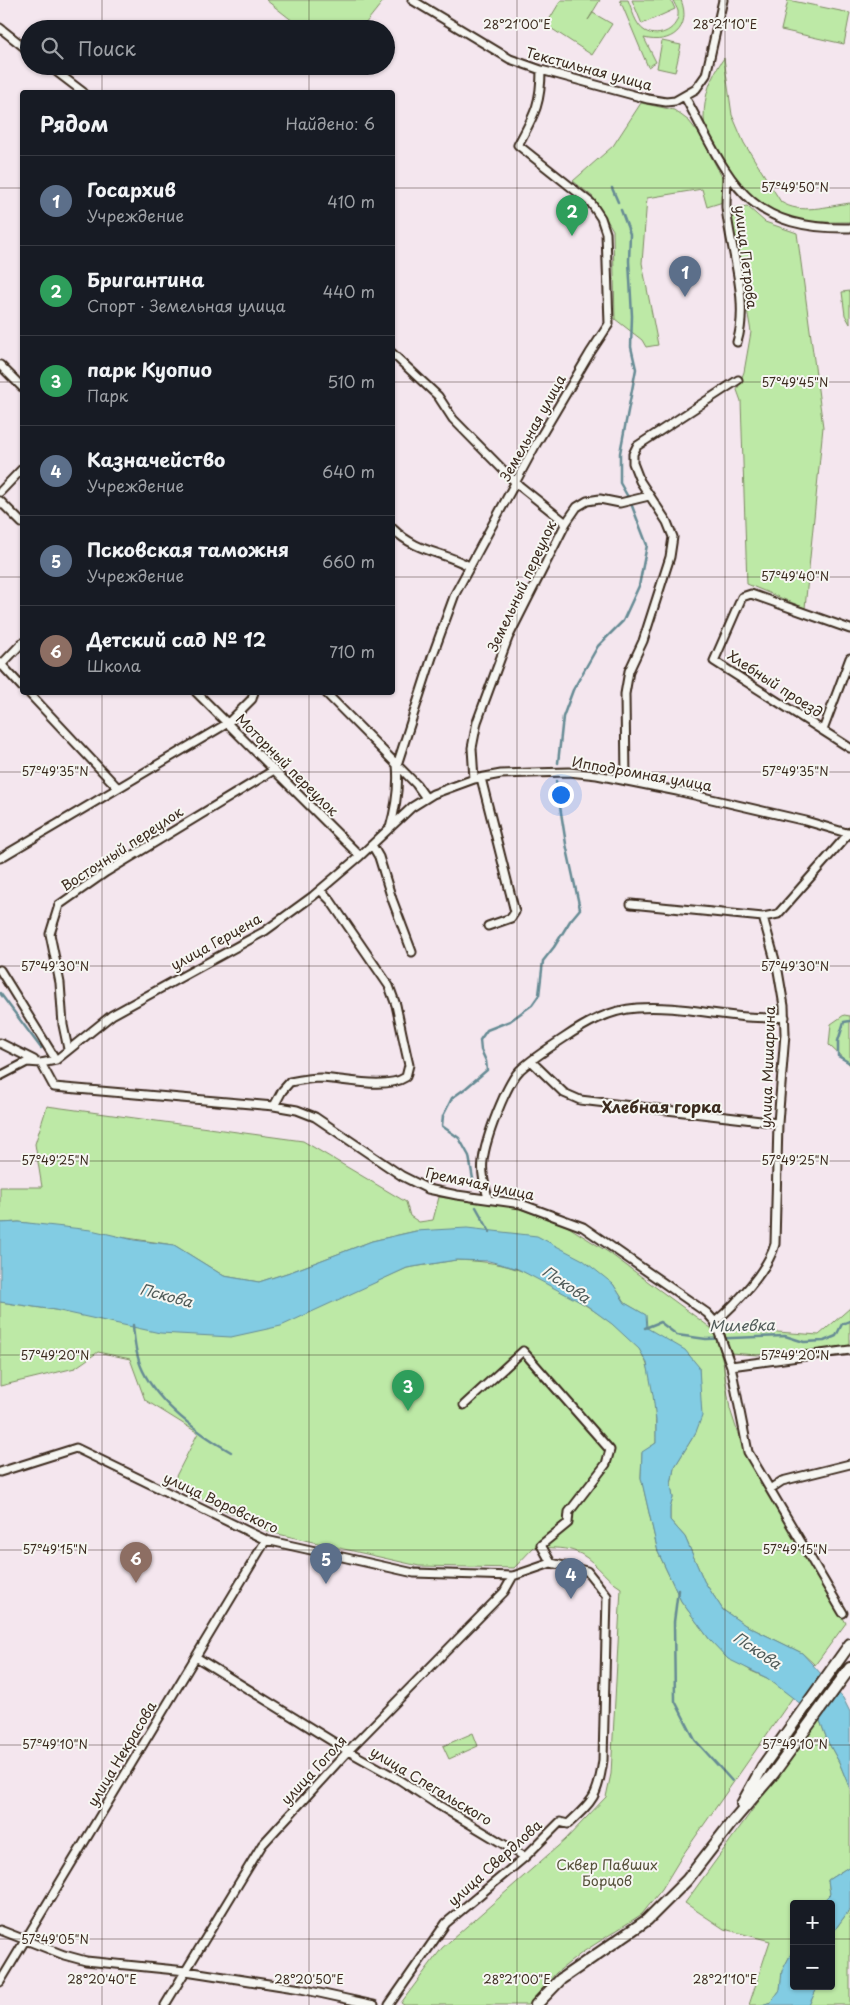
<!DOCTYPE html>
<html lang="ru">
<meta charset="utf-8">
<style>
:root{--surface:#171b24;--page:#242831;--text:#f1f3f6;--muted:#9ea1a6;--line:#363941;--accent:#1a73e8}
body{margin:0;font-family:"Playpen Sans",sans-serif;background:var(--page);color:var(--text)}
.controls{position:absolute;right:15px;bottom:15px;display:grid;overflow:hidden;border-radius:5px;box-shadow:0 1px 4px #0004}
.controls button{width:45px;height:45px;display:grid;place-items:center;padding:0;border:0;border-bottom:1px solid var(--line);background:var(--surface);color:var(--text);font:25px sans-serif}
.you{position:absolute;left:560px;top:794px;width:18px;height:18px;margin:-12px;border:4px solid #fff;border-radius:50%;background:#1a73e8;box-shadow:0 0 0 8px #1a73e833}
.badge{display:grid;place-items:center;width:32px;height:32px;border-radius:50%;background:var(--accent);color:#fff;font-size:16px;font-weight:700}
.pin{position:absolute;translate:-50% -41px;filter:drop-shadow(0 1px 2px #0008)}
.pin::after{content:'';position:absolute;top:26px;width:18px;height:15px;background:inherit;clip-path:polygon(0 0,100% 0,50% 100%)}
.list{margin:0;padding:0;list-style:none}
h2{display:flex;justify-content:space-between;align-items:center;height:65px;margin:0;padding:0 20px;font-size:21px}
h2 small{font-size:16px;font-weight:400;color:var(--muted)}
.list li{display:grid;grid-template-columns:32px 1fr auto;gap:15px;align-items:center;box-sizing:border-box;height:90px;padding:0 20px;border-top:1px solid var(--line)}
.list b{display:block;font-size:19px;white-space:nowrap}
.list p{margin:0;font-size:16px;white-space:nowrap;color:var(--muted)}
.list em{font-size:16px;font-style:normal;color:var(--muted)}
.icon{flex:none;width:28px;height:28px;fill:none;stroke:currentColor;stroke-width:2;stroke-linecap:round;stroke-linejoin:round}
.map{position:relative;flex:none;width:850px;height:2005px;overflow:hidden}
.search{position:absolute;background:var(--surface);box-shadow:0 1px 4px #0004;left:20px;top:20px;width:375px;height:55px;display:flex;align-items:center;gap:12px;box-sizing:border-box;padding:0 18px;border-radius:28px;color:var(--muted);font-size:19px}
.panel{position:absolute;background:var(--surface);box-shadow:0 1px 4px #0004;left:20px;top:90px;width:375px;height:605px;border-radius:5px}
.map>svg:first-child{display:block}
</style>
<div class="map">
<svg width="850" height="2005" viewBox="0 0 850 2005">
<rect width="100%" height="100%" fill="#f4e6ee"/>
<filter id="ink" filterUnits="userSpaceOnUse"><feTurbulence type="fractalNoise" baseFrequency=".02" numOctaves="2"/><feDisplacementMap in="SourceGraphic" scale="10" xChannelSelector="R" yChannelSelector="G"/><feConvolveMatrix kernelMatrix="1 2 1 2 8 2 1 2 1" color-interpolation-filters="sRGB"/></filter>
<g filter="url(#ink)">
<path fill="#bde9a6" stroke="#7c8a62" d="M266 0H384L361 29H303Z
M561 0H600L588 20 593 13 612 24 592 55 546 25Z
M620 0H628C632 9 635 25 645 31 659 39 680 29 678 11 677 8 674 3 673 0H681C692 28 671 45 644 38L656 62 648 67Z
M632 0H671L675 9 642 24Z
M788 0 850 13 844 44 781 30Z
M662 41 681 45 675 72 657 68Z
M724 58 732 115 744 143 781 202C801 215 827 206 850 203V222C825 222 794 224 771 211 746 198 704 148 704 118 704 95 711 76 724 58Z
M641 103 674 110 689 121 700 135 724 181 723 202 707 207 702 189 647 198 642 263 658 345 646 347 642 340 615 319 613 230 593 197 573 181 613 146Z
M747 206 765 222 797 233 823 427 805 608 747 584 741 401 737 390 744 372 751 332 730 209Z
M850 291V324L845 315 842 292Z
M844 1015 850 1016V1065L829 1045 831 1024Z
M47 1106 303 1141 406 1202 410 1216 419 1222 433 1220 439 1197 515 1207 567 1226 608 1252 715 1331 723 1362 730 1409 744 1452 846 1623 815 1665 802 1653 745 1625 723 1610 704 1581 685 1537 670 1520V1508L673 1498 671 1485 674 1468 696 1432 700 1403 699 1367 647 1328 645 1315 625 1303 613 1284 416 1231 372 1241 293 1271 259 1282 224 1276 174 1245 19 1222 0 1223V1187H42L35 1144Z
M456 1260C477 1261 496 1262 516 1269 547 1279 622 1324 640 1350 655 1373 656 1416 656 1443L642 1453 641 1477 658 1552 681 1601 710 1640 717 1647 751 1671 767 1678 793 1697 682 1856 662 1889 642 1914 583 1952 556 1973 528 2005H404L401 2003 442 1948 565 1840 606 1797 611 1774 621 1588C604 1578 593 1557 574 1551 562 1547 546 1548 534 1547L514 1568 419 1566 269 1532 172 1484 198 1433 145 1400 130 1359 98 1352 75 1368 0 1386V1302L55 1310 357 1290 407 1268Z
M850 1308V1345L842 1348 757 1355 731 1353 722 1328 819 1335Z
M819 1718 828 1742 839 1762 850 1789V1866L828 1880 830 1894 820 1904H794V1948L782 1971 780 1990 771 2002 762 2005H749L770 1941 724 1929 685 1903Z
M473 1733 478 1746 449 1759 443 1746Z
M850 1909V2005H809L818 1986H831V1935Z"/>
<path fill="#82cce3" stroke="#668b94" d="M19 1222 91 1230 134 1240 174 1245 224 1276 259 1282 293 1271 372 1241 416 1231 467 1228 537 1236 583 1260 613 1284 625 1303 646 1315 647 1328 685 1350 699 1367 702 1416 696 1432 674 1468 671 1484 673 1498 670 1508V1520L685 1537 704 1581 723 1610 745 1625 802 1653 843 1698 850 1712V1789L839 1762 828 1742 819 1718 767 1678 728 1659 710 1640 681 1601 658 1552 641 1478 642 1452 656 1443V1421L653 1395 647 1363 639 1349 612 1324 586 1305 518 1269 489 1261 456 1260 407 1268 281 1326 231 1337 160 1333 55 1310 0 1302V1223Z
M850 1866V1909L831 1935V1904H820L830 1894 828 1880Z
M794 1948V1986H818L810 2003 809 2005H762L771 2002 780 1990 782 1971Z"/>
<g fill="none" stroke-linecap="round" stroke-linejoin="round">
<path stroke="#668b94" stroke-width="2.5" d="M612 188 618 202
M621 210 630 234 629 261 632 316 631 347 636 369 620 453V483L628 497
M558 763 563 717 573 690 598 646 623 621 639 586 647 545 632 506
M0 993 41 1048
M850 1021 844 1022 838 1041V1056L850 1063
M474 1185 469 1156 459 1138 442 1126 443 1116 452 1098 466 1088 487 1070 486 1061 481 1050 480 1040 487 1030 510 1021 532 1005 539 995 543 961 554 947 570 921 580 909 566 844 556 781
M476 1207 490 1232
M133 1325C134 1339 137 1359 143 1371 159 1404 199 1434 231 1452
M645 1328 660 1322 677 1335 706 1339 785 1336 804 1342 824 1341 836 1336 842 1324 850 1321
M678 1590 674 1622 675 1701 695 1740 732 1781"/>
<g stroke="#3b2a1e" stroke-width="11">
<path id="street" d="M412 0 510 59 541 70 648 99 666 102 675 101 696 89 706 75 723 0
M0 28 29 51
M49 66 83 92
M685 97C730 179 743 230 850 228
M727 175C727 186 726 196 726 207 730 249 750 301 737 342
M392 353 438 396 453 419 516 483 566 523
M0 365 22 387
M0 492 22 469
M0 501 22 523
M392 528C417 553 442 551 469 566
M850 629 751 594 742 597 714 661 850 748
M0 663 22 687
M0 666 22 643
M28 692 117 787
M196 692 360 856
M325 692 416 784 426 798
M823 730 850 658
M481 778 515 912 511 918 488 926
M474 779 472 748 477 722 508 638 566 523 577 507 587 501 600 499 620 503 649 496
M626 781 625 694 629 671 643 641 670 557 673 537 667 522 640 481 633 463V454L637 446 738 380
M390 828C396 807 399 786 397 765L432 657 455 594 535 446 590 353 609 324 606 233 601 218 591 203 518 145C534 115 541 105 541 70
M372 845 379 857 392 899 412 952
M0 858 228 723 252 699 254 692
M631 904 763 917
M0 970 56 1060
M0 1043 34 1060
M68 1049 63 1025 60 983 50 934 59 905 106 872 274 770
M531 1061 564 1093 580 1100 778 1123
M41 1063 54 1087 274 1106 297 1110 315 1117 402 1176 428 1189 457 1195 521 1204 583 1227 707 1313 715 1322 731 1366 748 1452 843 1613
M0 1076 27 1062 41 1063 56 1060 112 1015 265 931 313 896 360 856 412 807 433 794 474 779 501 774 531 773 569 772 597 775 677 791 806 821 850 834
M274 1106 282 1091 290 1082C300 1080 311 1078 321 1078 344 1079 386 1090 406 1077L409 1065 406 1052 396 1005 389 986 330 900 320 890
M488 1198C485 1186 481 1173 483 1161 485 1140 506 1084 520 1070 533 1058 549 1048 564 1038 586 1023 609 1010 637 1008 686 1004 735 1022 785 1017
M715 1322C736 1304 768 1270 775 1244L778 1123 785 1034 784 1006 778 971 763 917 778 914 850 832
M731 1366 850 1350
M464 1405 523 1351 610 1450 606 1464 569 1512 568 1523 541 1545 551 1563
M0 1472 76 1448 266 1540 414 1573 513 1576 551 1563 587 1571 607 1596 603 1760C598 1796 594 1800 568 1824L560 1822 525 1857 446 1923 389 2005
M770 1489 782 1481 850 1464
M196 1657 348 1751 400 1780 435 1803 525 1857
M0 1930 64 1955 86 1961 186 1971 301 1989 374 2005
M0 1982 266 1540
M165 2005 262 1845 348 1751 504 1592 513 1576"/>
</g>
<g stroke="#3b2a1e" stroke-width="14">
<path id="secondary" d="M742 1804 763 1766 850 1644
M536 2005 561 1979 647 1920 687 1880 732 1822 773 1774 850 1668"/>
</g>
<use href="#street" stroke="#f6f6f2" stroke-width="7"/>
<use href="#secondary" stroke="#f6f6f2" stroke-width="10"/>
</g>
</g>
<path fill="none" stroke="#3b2a1e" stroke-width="1" stroke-opacity="0.45" d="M102 0V29M309 0V29M517 0V2005M725 0V2005M102 66V92M309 66V92M0 188H22M392 188H850M0 382H22M392 382H850M0 577H22M392 577H850M102 692V2005M309 692V2005M0 772H850M0 966H850M0 1161H850M0 1355H850M0 1550H850M0 1745H850M0 1939H794M831 1939H850"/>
<g text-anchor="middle" stroke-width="4" stroke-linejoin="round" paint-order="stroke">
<g font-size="14" fill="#3b2a1e" stroke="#f6f6f2">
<text transform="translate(589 69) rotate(15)" y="5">Текстильная улица</text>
<text transform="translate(746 257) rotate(83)" y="5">улица Петрова</text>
<text transform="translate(533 428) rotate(-61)" y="5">Земельная улица</text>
<text transform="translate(522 586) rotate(-65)" y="5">Земельный переулок</text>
<text transform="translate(775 684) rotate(33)" y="5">Хлебный проезд</text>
<text transform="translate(287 765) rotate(45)" y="5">Моторный переулок</text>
<text transform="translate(642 774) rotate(10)" y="5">Ипподромная улица</text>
<text transform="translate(122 849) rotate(-33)" y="5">Восточный переулок</text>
<text transform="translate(216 942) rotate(-29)" y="5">улица Герцена</text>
<text transform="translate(768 1067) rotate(-88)" y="5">улица Мишарина</text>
<text transform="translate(480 1184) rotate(12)" y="5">Гремячая улица</text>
<text transform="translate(221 1503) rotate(25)" y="5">улица Воровского</text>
<text transform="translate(122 1754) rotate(-59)" y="5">улица Некрасова</text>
<text transform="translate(314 1770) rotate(-47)" y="5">улица Гоголя</text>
<text transform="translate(431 1786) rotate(31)" y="5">улица Спегальского</text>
<text transform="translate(495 1863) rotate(-42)" y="5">улица Свердлова</text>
</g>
<g font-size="14" fill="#555039" stroke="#f6f6f2">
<text x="607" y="1870">Сквер Павших<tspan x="607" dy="16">Борцов</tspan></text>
</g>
<g font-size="15" font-style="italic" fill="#505b59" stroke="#f6f6f2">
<text transform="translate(566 1285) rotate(34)" y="5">Пскова</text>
<text transform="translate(166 1296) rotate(15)" y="5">Пскова</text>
<text transform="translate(742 1326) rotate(-1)" y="5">Милевка</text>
<text transform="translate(757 1651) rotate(34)" y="5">Пскова</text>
</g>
<g font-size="16" font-weight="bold" fill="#3b2a1e" stroke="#f6f6f2">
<text x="662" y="1113">Хлебная горка</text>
</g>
</g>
<g font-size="12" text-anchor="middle" fill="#3b2a1e" stroke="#f6f6f2" stroke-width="4" stroke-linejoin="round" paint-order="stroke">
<text x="517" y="29">28°21'00"E</text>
<text x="725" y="29">28°21'10"E</text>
<text x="795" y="192">57°49'50"N</text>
<text x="795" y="387">57°49'45"N</text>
<text x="795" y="581">57°49'40"N</text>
<text x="55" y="776">57°49'35"N</text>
<text x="795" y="776">57°49'35"N</text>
<text x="55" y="971">57°49'30"N</text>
<text x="795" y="971">57°49'30"N</text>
<text x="55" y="1165">57°49'25"N</text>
<text x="795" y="1165">57°49'25"N</text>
<text x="55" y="1360">57°49'20"N</text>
<text x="795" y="1360">57°49'20"N</text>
<text x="55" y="1554">57°49'15"N</text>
<text x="795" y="1554">57°49'15"N</text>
<text x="55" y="1749">57°49'10"N</text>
<text x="795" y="1749">57°49'10"N</text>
<text x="55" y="1944">57°49'05"N</text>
<text x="102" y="1984">28°20'40"E</text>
<text x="309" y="1984">28°20'50"E</text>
<text x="517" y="1984">28°21'00"E</text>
<text x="725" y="1984">28°21'10"E</text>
</g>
</svg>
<div class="controls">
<button>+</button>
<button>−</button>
</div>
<div class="you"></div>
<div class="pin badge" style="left:685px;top:297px;background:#5c6f8a">1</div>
<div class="pin badge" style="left:572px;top:236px;background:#2e9e5b">2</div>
<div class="pin badge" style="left:408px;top:1411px;background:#2e9e5b">3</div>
<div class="pin badge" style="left:571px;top:1599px;background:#5c6f8a">4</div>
<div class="pin badge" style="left:326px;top:1584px;background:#5c6f8a">5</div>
<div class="pin badge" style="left:136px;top:1583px;background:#8d6e63">6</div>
<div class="search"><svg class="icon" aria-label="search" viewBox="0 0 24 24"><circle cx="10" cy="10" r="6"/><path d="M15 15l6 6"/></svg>Поиск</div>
<section class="panel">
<h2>Рядом<small>Найдено: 6</small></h2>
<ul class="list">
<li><span class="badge" style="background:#5c6f8a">1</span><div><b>Госархив</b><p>Учреждение</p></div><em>410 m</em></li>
<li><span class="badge" style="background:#2e9e5b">2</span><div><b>Бригантина</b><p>Спорт · Земельная улица</p></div><em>440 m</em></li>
<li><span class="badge" style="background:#2e9e5b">3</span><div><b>парк Куопио</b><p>Парк</p></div><em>510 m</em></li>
<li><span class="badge" style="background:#5c6f8a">4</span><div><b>Казначейство</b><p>Учреждение</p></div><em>640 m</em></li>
<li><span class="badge" style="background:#5c6f8a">5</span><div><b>Псковская таможня</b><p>Учреждение</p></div><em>660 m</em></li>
<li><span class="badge" style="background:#8d6e63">6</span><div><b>Детский сад № 12</b><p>Школа</p></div><em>710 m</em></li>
</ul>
</section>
</div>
